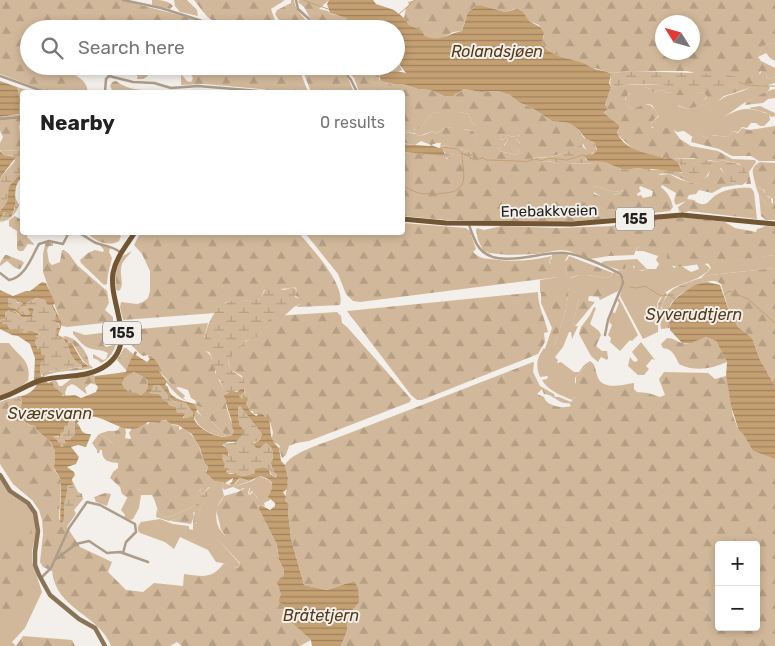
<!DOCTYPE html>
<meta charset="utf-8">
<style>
:root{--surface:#fff;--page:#f2f2f2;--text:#222;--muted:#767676;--line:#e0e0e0}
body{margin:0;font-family:Rubik,sans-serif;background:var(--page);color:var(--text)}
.controls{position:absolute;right:15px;bottom:15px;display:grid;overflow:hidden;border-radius:5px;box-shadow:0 2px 8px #0003}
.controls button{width:45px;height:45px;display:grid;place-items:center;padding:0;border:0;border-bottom:1px solid var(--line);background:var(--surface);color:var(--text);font:25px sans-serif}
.compass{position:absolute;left:655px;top:15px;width:45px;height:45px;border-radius:50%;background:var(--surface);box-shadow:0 2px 8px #0003;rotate:307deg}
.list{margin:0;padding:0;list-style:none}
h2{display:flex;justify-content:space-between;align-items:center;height:65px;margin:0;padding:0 20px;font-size:21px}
h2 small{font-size:16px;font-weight:400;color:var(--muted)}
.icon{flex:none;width:28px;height:28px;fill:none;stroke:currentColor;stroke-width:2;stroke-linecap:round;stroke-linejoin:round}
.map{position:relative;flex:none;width:775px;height:646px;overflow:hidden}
.search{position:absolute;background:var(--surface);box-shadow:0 2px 8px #0003;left:20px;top:20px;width:385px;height:55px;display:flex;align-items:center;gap:12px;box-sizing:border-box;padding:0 18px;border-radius:28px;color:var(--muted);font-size:19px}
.panel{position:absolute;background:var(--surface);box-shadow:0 2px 8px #0003;left:20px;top:90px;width:385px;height:145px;border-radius:5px}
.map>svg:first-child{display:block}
</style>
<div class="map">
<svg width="775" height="646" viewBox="0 0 775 646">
<defs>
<pattern id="forest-firs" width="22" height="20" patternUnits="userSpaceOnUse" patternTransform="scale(1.25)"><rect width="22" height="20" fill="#d2b89a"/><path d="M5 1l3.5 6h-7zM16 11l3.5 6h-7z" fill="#b49e84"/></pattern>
<pattern id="wetland-marsh" width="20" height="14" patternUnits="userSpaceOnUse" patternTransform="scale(1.25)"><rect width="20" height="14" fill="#d2b89a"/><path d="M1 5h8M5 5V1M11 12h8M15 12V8" fill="none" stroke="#b49e84"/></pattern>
<pattern id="water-rules" width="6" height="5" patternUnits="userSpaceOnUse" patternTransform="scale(1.25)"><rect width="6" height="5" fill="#c4a073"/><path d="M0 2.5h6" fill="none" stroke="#9f825e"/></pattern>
</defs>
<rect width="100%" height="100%" fill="#f3efea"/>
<path fill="#d2b89a" d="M771 43 775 44V61L770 58 766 53 758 57 763 46Z
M762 71 766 75 767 79 775 77V83L768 85 770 88 768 91 744 103 724 117C744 106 749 108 769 114L770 120 764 126H760L756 123H751L747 128 742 127 738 132 733 131 728 137 712 135 707 138 702 136V134L699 139 697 140 684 131 677 132 670 128H654L649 125 659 116 652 105 648 104 632 109 628 106 625 101 627 95 645 87 651 89 652 92 664 90 666 93 671 92 679 95C687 92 694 96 702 92L706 95 707 97 703 100 681 102 678 106 688 109 720 100C728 93 741 94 750 87 755 83 758 76 762 71Z
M435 112 459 114 460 112 468 114 473 124 482 125V132L479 137H477L473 131 465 129 460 131 457 127 451 128 446 127 436 134 433 131 419 136 415 133 403 132 402 130C426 132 421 122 435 112Z
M501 134 514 137 520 135 516 140 520 142 519 143 520 149 517 155 499 151 500 148 504 146 508 140 506 137 503 140 500 139Z
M596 186 614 192 625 190C615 195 604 201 594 192V188Z
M756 187 763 190 768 197 771 198 772 205H767L759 195Z
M637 247C647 249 658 245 667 252V260L674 268 680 265 691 272 699 269 697 264 702 262 710 268C699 285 660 283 657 306 656 317 659 323 658 332L643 339 620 296 624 279 621 274 616 271 625 269 627 265H633L634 269 642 271 647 269H656L659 264 656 260 658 256 643 251H636Z
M559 253 569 254 563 264 567 270 566 275 571 278 579 275H588L607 278 610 277 614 272 621 277 622 283 618 291 600 300 598 296H602L604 294 583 296 579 299 573 322 575 326H578L572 339 571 332H569L563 347 555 357 558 360 557 363 561 362 574 372H579L584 365 586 366 575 378V396L572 400C561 395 548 391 542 380L547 379 548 376 540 377C535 365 537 358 544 348L545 349 555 344 565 314 569 289 540 293V280L558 277 549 261 552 258V254Z
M775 255V268L710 275 701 278 711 268 708 263Z
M619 298 638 335 632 341 630 340 620 351 610 342 611 338 608 335 612 325 609 322 612 312 615 313 619 303 617 300Z
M641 342 655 360 652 359 646 366 649 369 644 375H638L628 366 630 357 633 361 636 362 638 360 632 352Z
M162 376 183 394 185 396 183 398 187 401C177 397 168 385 162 376Z
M195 405 203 408 202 410 208 414V418L227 437 219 436 218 432 211 430C208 419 198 415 195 405Z
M108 431H115V444H113L107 438 99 434Z
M209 476 214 481 224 483 222 487 224 496C214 506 213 526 225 535L219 541 240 564 238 568 229 564 216 562 208 550 180 537 174 549 165 542 140 533C136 530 138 525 141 522L160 519 173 524 189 526V529L193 530V523H197L199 511 211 488 209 487 202 495 200 490Z
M259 476 269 480 273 485 270 494V500L264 503 265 506 261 505 259 506 256 495 252 491 249 495 250 488H243L240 490 233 487 252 481Z
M0 479 9 492 30 506 35 519 36 533 32 551V562L42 592 25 628 12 642 16 646H0Z
M138 489 147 491 153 495H141L139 508 133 519 130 520 124 517 125 515 121 510 127 498Z
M197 505 195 512 169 521 156 517 157 509 159 513 167 518Z"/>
<path fill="url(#forest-firs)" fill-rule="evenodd" d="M0 0H121L233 29H29V66H67C73 78 86 76 88 92H48L0 74Z
M152 0C159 0 168 0 173 6L170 9 152 5Z
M174 0H187L197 10 198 16 180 12 175 6Z
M194 0H285L271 9 278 29C262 29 223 28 210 19 204 14 199 6 194 0Z
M291 0H294C295 12 307 18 312 29H285L275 14 277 10 291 3Z
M299 0H329L319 9 328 11 331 14 350 18 349 29H316L304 7 298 2Z
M415 0H775V44L771 43 763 46 758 57 761 61 775 68V77L767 79 766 75 761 71 759 73 761 77 758 83 746 89 724 96 718 101 688 109 677 105 675 101 682 102 689 99 703 100 707 98 706 95 702 92C695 96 682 95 674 95L671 92 666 93 664 90 652 92 651 89 645 87 638 92 628 94 625 99 628 106 632 109C648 103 649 101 659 115L650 124 652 128H672L680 139 691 146 718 151 732 159 755 160 756 162 749 172 751 184H745L747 183 740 164 722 160 718 162 710 160 704 161 693 158 667 159 634 150 617 134 620 126 604 113 606 112 605 102 611 87C652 80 694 90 735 87L739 85 687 71H634L610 73 595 68 593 69C578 56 554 62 542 43L544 35 539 25 529 21 520 11 515 9 505 12 480 5C467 8 466 19 462 31L453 32 440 40 431 39 425 36 421 30 409 25 404 18 406 8 409 5 408 2ZM662 22H692V52H662Z
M397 61 402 70C395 75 381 71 371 77L372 82 387 86 398 83 403 84 418 89 431 90 444 96 455 95 464 89 481 92 498 91 510 95 520 103 529 106 552 121 569 123 578 129 584 138 594 142 597 151 595 153 588 152 583 144 571 151 550 157 533 158 534 163 546 161 563 164 599 163 601 165V162H604L624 170 638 168 650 170 660 175 669 174 681 180 697 184 708 176 712 167H719L732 183 737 185 723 187 712 193 699 190 696 194 689 195 687 199 694 200C696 202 700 205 704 204 708 204 712 197 716 195 725 189 740 187 751 188L754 192 757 219 689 211 682 213 679 211 678 207 686 201 676 205 674 201 676 193 662 185 661 187C668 193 671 198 673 207L670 211 594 220 559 222 447 220 403 216V151L407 153H417L448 159 451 154 473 158V155C465 147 454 150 445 145L440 147 441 143H437L431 145 421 141 415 145 403 143V132L417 134 418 136 424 135 433 131 436 134 446 127 451 128 456 125 459 127 460 131 463 129 473 131 477 137 482 132V126L473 124 468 114 460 112 459 115 445 114 435 112C421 122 426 132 403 130L402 92H359L354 78 343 66H396ZM501 134 515 137 520 135 516 140 520 142 518 146 520 149 517 155 499 151 500 148 504 147V145L508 140 506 137 503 140 500 139ZM596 186 614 192 625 190 615 195C607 193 604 199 594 194V188ZM640 186 653 191 652 196 643 198 641 195 638 196 637 194 641 191 639 188Z
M135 66H153C149 75 147 80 137 79L138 69Z
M171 66H298L308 92H280L261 89 204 84 181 85V76L182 75 187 81 191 82 193 78C188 67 180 68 171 66Z
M301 66H338L348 78 354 92H311Z
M116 81C125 88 136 90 147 90L149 92H113L110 86 112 82Z
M775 89V98L768 99 763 103 745 105 746 102C755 98 765 91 775 89Z
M760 106 775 113V116L771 117 767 113 749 108Z
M22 114V123L19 126 20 132 22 134V151L0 150V143L3 137 0 131V117Z
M775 126V161H759L751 156H732L719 149 691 142 692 137 699 139 701 133 702 136 707 138 710 135 728 137 733 131 738 133 742 128 749 130Z
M760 162 775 163V220H766L761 216 759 195 767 205H770L773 203V199L766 195 764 190 756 187C754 176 748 168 760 162Z
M15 216 22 220V232L27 233V237L35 245 28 244 23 251H19L17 249V231L9 226V220Z
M659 218H689L725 222 735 228 756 232 757 229 766 226 775 227V255L704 264 701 262 700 264C691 265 674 270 667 263V252C657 245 647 250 637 247L634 255 609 256 590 259 569 251 560 250 536 254 508 255 489 253 483 250 478 240 476 230 477 228 484 230 502 226 559 228 611 226Z
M403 223 466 228 470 231 476 249 473 252C482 261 489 258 499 260 517 262 534 260 552 256L549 261V263L557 266 561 276 558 277 360 302 353 301 346 294 338 274 305 233 402 232Z
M141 232 299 233C311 248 346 284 340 305L299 307 296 306 300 304 298 298 295 295 297 291 296 288 294 287C284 290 275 288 264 290L261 298 257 300 226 302 215 313 123 320 120 307 121 302 137 304 143 302 148 298 150 291V271L142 254 134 245Z
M88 233H117L121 236 119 241C109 247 95 242 88 233Z
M46 241 53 243V246H49L47 250 49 262 52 265 60 262 62 250H64L69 254 77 265 107 291 109 303 105 310 113 317V322L67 327 62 326 43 272V254Z
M100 245 108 246 110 249 109 252 112 258 108 274 107 284 104 285 81 263 80 260 88 253 95 250 103 252 104 250Z
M132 251C128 257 121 261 121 269 120 277 124 283 120 290L118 291 116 289 115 271 121 257Z
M5 255H7L22 261 24 263 20 269C12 268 12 264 7 261L0 266V263Z
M569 256 613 273 610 277 606 278 588 275H579L569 278 566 275 567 270 562 263 567 260Z
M637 259 647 269 634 272 631 271 635 267 633 265H627L625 269 619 270 602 264V262L606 261Z
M775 268V386L760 360 752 338 738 327 729 311 721 284C714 279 710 281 704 283L701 278 710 275Z
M567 288 569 290 565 314 555 344 548 350 545 349 552 328 541 303V292Z
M597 288 602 290 604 294 602 297 589 296 588 300 589 301 595 302 575 326 573 322 579 299 588 290Z
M538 292C538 307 545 318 548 332L544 333 545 342 538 354 422 400H417L411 395 347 311Z
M594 307 596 308 590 324 599 331 601 335 596 346 602 351H607L608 358 607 360 601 357 598 362 591 356 579 334 581 327 590 315Z
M337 312 341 316 342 323 347 327 411 399 410 402 309 441 296 443 289 446 286 455 282 458 279 449 280 446 276 443H273L272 438 273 432 269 419 265 417 263 414H254L253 411H250L246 403 249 399 245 392 242 376 231 370 228 361C231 354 240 345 247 341 255 335 261 340 262 325L273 316Z
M208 323 204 338 205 350 212 357 211 359 216 369 215 372 225 392 226 406 234 431 232 435 227 437 208 418V414L202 411 203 408 195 405 196 401 191 398 188 390 179 387 175 388 159 371C160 364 154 359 149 355L143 356 140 354 125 338 128 330Z
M73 331 85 335 109 332 114 333 115 340 105 342 103 344 106 347 116 344C114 352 108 360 101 363L98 360 93 358V354L103 360 106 359 108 353C102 350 98 350 92 349 83 347 79 340 73 334Z
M63 336C76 336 89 353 89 364L93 368C77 372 57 369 43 377 52 366 76 371 88 365 80 360 78 349 71 342H68Z
M706 337 716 341 727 362C711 369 695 372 679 364 675 356 673 349 663 348L661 344 667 338C673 338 676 341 682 343 690 345 698 339 706 337Z
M0 343H9C19 357 32 360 28 381L20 387 0 396Z
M124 348H126L134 355 128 365 127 371 117 360Z
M590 361C596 365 595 369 597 375 601 391 622 385 634 383V389L637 392 648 393 660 397 665 395 659 379 664 372 708 373 715 379 726 376 733 416 739 431 743 434 753 451 775 459V646H341L347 631 348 615 358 602 354 581 327 590 304 585 291 539 288 511 289 505 285 500 288 478 285 465C291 453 321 444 334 439L533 362 534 363 533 372 540 386 554 394 555 397H559L571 402 575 396 574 391H571L576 382V377L585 367 584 365ZM542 389 544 394C554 394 558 405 569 403L571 406C563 409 546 406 544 397L537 394ZM719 545H756V627H719Z
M134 372 145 378 148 381 147 390 141 395 135 392 131 393 127 392 122 385 123 378Z
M93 375 95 376 94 382 96 385 91 383 85 388 87 394C81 391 78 386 72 384L67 387 65 393 66 396H64L54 387 53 381 56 380 59 386H62L71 379Z
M8 399H10L9 408 21 415V420L26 421 29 425 35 426 36 429 42 433 52 443 55 451 54 469 61 480 59 519 62 523 74 510 76 513 67 527 80 547 112 562 108 572 126 590 143 592 154 583 183 586 184 574C202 576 212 580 224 563L231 564 237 568 239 567 240 563 219 541 220 538 225 535 221 530 216 509 224 496 238 492 250 485 248 494 250 495 254 491 258 501H260L258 507 277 545 279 560 284 570 281 594 278 601 288 611 290 621 311 640 300 646H182L177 642 170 646H111C99 614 56 610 52 571L43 567 40 562 43 534 42 520 39 510 33 501 13 484 0 464V402Z
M196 411 212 425 211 430 218 432 219 436C209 433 195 426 194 414Z
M162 420 170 421 172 425 179 426V430L183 428C196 435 201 450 205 464L208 466 206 471 209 476 206 483 198 492 197 505 167 518 159 513C153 498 156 493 138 489L134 495 128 498 122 494 120 487 110 478 113 472 118 468V463C110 462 102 462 102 450H100L99 453H97V450L92 443 99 434 107 438 113 444H115V431L118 430 120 426 125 427 126 433 125 438 130 439 131 438 129 433 132 428 142 426 146 423 147 425 150 422 158 423Z
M240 478 248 481 253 480 224 490 222 487 224 483 230 485 235 484Z
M105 493 111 494 107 506 96 502 94 497Z
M193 511 194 517 191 524 170 521Z
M30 519 32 530 23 595 12 613 9 615 6 612 0 610V532L8 543Z
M23 636 72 640 75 646H16Z"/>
<path fill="url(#wetland-marsh)" d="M634 71 723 74 737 77 740 82C739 85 739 86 735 87 713 93 670 85 646 84 634 84 623 85 611 87 609 82 612 76 610 73Z
M377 73H382L379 75V79L381 81 393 84 388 87 372 82 371 77Z
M17 87 34 92H22V114H19L20 99Z
M583 144 582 146 588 151 593 153 591 155H584L586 160 601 162V165C590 161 575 164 562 164 557 163 550 161 546 161 542 161 538 163 534 163L531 160C537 156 542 159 550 157 562 155 573 149 583 144Z
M445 145C454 150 465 147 473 155V158C471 158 454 155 452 154L450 158 441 159 404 152 444 155 445 153 442 147Z
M0 150 22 151V173L9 189 7 202 0 211V178L15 161 13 156 4 155Z
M672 158C680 160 686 158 694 159 702 159 710 161 718 162L722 160C736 165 747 161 748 181L742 185C729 186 727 177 721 168L715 167C708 170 708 179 697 184 686 183 679 176 669 174 659 172 661 178 650 170H672L682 173 679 163 671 159Z
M15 197 19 205C16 214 10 221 0 222L4 212 13 214 15 208Z
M701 278 704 283C682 291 661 301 670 328L661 329C659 318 661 300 671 291 676 286 694 280 701 278Z
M268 286 284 290 294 287 297 291 295 297 299 299 301 303 294 307 284 316C265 319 267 319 259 336L246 341 229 359 228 362 231 370 244 379 245 392 249 398 242 399 239 397 240 394 244 392V389C236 392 232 391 225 394L220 380 216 376V370L211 360 212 357 209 352 203 350C203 334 213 302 233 301 238 300 255 301 259 299 263 296 264 290 268 286Z
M664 293H667L660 311 658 321 656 323 658 304Z
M9 298 16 300 17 303H23L20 307 26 306V303L38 298 45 300 47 305H51L56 314V320L50 321 58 322 60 328 56 330 57 335 64 339V342L68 343C68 351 74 363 82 365V367L51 371 40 376V364L45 355H41L35 342 37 335 41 334 30 330 25 333C18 332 15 330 9 329L7 325 2 324 0 322V320L5 319V313L9 310 11 313 15 311C21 318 24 318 34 316H32L34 310 30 308 29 309 30 314 26 315 23 313 24 315 18 310 8 306V299Z
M154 385H159C163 388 171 399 173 401 176 402 182 402 186 403L193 413V418L184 419V413L183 415 177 413 176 407 169 405 167 401 164 400 159 394 151 393 150 391Z
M19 396H21L22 406H20L22 413 17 412 8 406 10 399Z
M240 406 262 434 260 440 253 443 256 448 259 449 266 443 272 448 273 459 270 463 272 465V468L274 469 273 472 277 474 276 478 271 474 269 469 263 467 255 469V473L244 476 238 475 236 473H227L229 469 224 467 225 464 221 460 223 454 229 458V453H228L225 446 222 444 234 443 243 434V431L239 424 238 407Z
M73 414 79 415 75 419V434L69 440 64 439 66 443 64 446 60 447 58 441 53 436 61 437 60 434 64 430V427L68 425 70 416Z
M73 482 78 492 82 494 83 499 66 520 63 522C65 509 62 490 73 482Z
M210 487 212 488 199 511 198 522 193 523 198 492 200 490 202 495Z"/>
<path fill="url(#water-rules)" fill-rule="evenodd" d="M329 0H373L376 4 394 10 404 18 409 25 421 30 425 36C441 43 447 34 462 31L468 12 476 6 480 5 505 12 517 9 523 12 529 21 540 27 544 33 542 43C551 58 568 57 583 63 586 64 590 67 593 68 599 71 605 70 611 74L609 83 611 87 605 104 607 110 604 113 620 126 617 133C627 153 649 152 666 159L670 158 678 162 682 172 651 169 649 170 638 168 624 170 604 162 588 161 583 155H591L596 152 597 149 594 142 586 139 578 129 569 123 552 121 529 106 520 103 510 95 498 91 481 92 464 89 453 96H444L431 90 418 89 403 84H393L381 81 379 76C386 71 397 71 406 73L396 60V29H349L350 19 330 13 327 4Z
M0 81 17 87 20 99 19 114 0 117Z
M402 144 430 146 431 145 439 148 442 147 445 155H437L404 152 403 151Z
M0 151 4 155 16 157 0 178Z
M22 173V178C9 187 21 205 10 217L8 214 4 212 0 221V211L7 202 9 186Z
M42 282 46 283 55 303 53 305 62 324 58 335 66 339 69 343 71 342 82 361 88 366 87 367 82 368V365C74 363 68 351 68 343H65L64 339 57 336 56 330 57 328H60L59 323 50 320H56V314L51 305H47L45 300 37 298 26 303V306L20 307V306L23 303 17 302 16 300 9 298 8 299V306L18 310 22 314 23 313 26 315 30 314 28 308H32L34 310 32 316 35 317H22L15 311 11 313 9 310 5 313V319L0 320V290L13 296 26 291H30Z
M707 282 720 285 729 311 738 327 752 338 760 360 775 386V459L753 451 743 434 739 431 731 406 726 376 727 362 716 341 706 337 691 343H682L670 330V328L667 318 669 308 675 299 684 292 695 285Z
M0 322H2V324H7L9 329 15 330 17 329 16 330 25 333 30 330 40 334 43 332 36 336 38 339H36L35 342 38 349 40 348 41 349V355H45V358L40 364V375L42 377 44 373 53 372 45 374 43 378 48 383 53 381 54 387 63 394 62 396 75 395 81 398 96 392 98 387 94 382 95 376 126 372 128 365 135 351 137 352 136 355 147 362 150 359 148 357 149 355C154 358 161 365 159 371L167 382 165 385 168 387C169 399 185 401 195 404L197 410C195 414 193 417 195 421 201 431 222 441 232 435L234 431C231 426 232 423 231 419 228 410 226 403 224 395L232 391 237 392 241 389H244V392L239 396 242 399 246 397 249 399 246 403 250 411 256 416 258 415 257 413 263 414 265 417 269 418C272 433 268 437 279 448L281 461 285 465 288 478 287 489 283 492 286 497 285 500 289 505 288 511 291 539 304 585 327 590 354 581 358 588 359 602 348 615 347 631 341 646H312L311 640 290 621 288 611 278 601 281 594 277 582 283 577 284 570 279 560 277 545 258 507 261 505 270 510 275 506V503L268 497C275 484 274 480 260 476L249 481 240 478C236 480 236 486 229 484L232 482 233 478 225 483 214 481 206 473 208 466 205 464 200 448 192 434 178 425 171 424 166 420H162L159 423 148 422C146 423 144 425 142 426 119 439 97 402 77 423 82 428 80 434 90 434L91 435 86 447 78 445 71 447 79 457 76 464 67 467 74 472 75 475 72 479 73 484 68 486 64 505V520L62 523 60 522 61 480 54 468 55 451 51 442 36 429 35 426 30 425 22 419 24 418 23 415 18 413H23L20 408 22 404 21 396C27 395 34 391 37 384L34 380 35 358 30 344 18 336 12 335 0 329ZM134 372 145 378 148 381 147 390 141 395 135 392C129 394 125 390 122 384L124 378ZM154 385H159C163 388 171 400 174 401 176 402 182 402 186 403L193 413V418H183L185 413H177L176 407 169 405 167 401 164 400 159 394 150 393ZM240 406 262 434 260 440 253 444 256 448 259 449 266 443 272 448 273 459 270 463 272 465V468L274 469 273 472 277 474 276 478 270 474 269 469 263 467 255 469V473L244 476 238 475 236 473 230 474 226 472 230 469 224 467 225 464 222 459 223 454 229 458C228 453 229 448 222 445L228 442H236L243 434 244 431 239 424 238 407ZM73 414 78 415 75 419V434L69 440 64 439 66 443 62 444 64 446 61 447 58 441 53 436H59V438L61 436 60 434 64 431V427L68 425 70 416Z"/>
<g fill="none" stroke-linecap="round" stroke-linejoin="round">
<path stroke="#c4a073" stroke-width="1" d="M303 0 328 9
M398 15 415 0
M739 82 746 85 761 86
M763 86H775
M20 99 22 100
M442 147 458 149 461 153 465 154 474 160 483 158 486 160C488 160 525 161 527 162 533 158 537 159 542 161L547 158 567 160 583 155
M404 186C411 190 421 196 430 193 436 196 439 193 445 193 472 191 462 171 462 153
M623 209 637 214
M630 287 637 288 645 286 661 296 669 295 675 299
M724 295 729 291 748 299 775 323"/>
<path stroke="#ac9c89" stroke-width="2.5" d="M123 0 161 8 202 21 241 29
M296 0 298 9 309 19 314 29
M340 66 351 80 357 92
M0 76 45 92
M105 92 106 79 109 76 133 82 154 83 171 88 198 86 270 92
M0 119 22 117
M469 224C470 229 472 233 474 238 487 276 538 250 565 253 579 254 608 267 620 274L622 277 623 283 608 320 605 335
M77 232C85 235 89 240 96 243 105 246 112 246 120 252
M0 273 9 280C25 278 32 256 39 244L49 241 63 244 69 232
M56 559 76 544 89 541 107 553 120 552 148 562
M42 577 51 568 69 528 87 502 100 505 135 524 136 532 126 542 123 553"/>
<path stroke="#8b7357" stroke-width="4.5" d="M0 475 10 491 28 503 35 513 38 531 35 552V565L39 575 50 595 79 619 95 628 105 646"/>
<path stroke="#725633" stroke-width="5" d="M402 219 446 223 572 224 682 215 775 224
M0 398C15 394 27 384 42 380 62 375 85 378 102 368 141 346 108 305 113 273 116 257 127 245 135 232"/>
</g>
<g text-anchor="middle" stroke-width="4" stroke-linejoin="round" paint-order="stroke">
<g fill="#f3efea" stroke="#605d5a" stroke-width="1">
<rect x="616" y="207.5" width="38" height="23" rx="4"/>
<rect x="103" y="321.5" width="38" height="23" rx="4"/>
</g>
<g font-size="14" font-weight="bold" fill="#211f1d">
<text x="635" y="224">155</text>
<text x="122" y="338">155</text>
</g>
<g font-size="15" fill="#211f1d" stroke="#f3efea">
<text transform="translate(549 211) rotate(-1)" y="5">Enebakkveien</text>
</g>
<g font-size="16" font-style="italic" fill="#543a17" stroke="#f3efea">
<text x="497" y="57">Rolandsjøen</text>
<text x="694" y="320">Syverudtjern</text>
<text x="50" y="419">Sværsvann</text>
<text x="321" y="621">Bråtetjern</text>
</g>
</g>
</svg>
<div class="controls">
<button>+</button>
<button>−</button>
</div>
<svg class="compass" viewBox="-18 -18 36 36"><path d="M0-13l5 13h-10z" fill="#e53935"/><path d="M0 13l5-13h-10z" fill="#767676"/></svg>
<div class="search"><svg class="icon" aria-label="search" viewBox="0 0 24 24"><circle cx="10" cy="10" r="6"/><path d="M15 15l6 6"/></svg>Search here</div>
<section class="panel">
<h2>Nearby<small>0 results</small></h2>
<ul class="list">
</ul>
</section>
</div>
